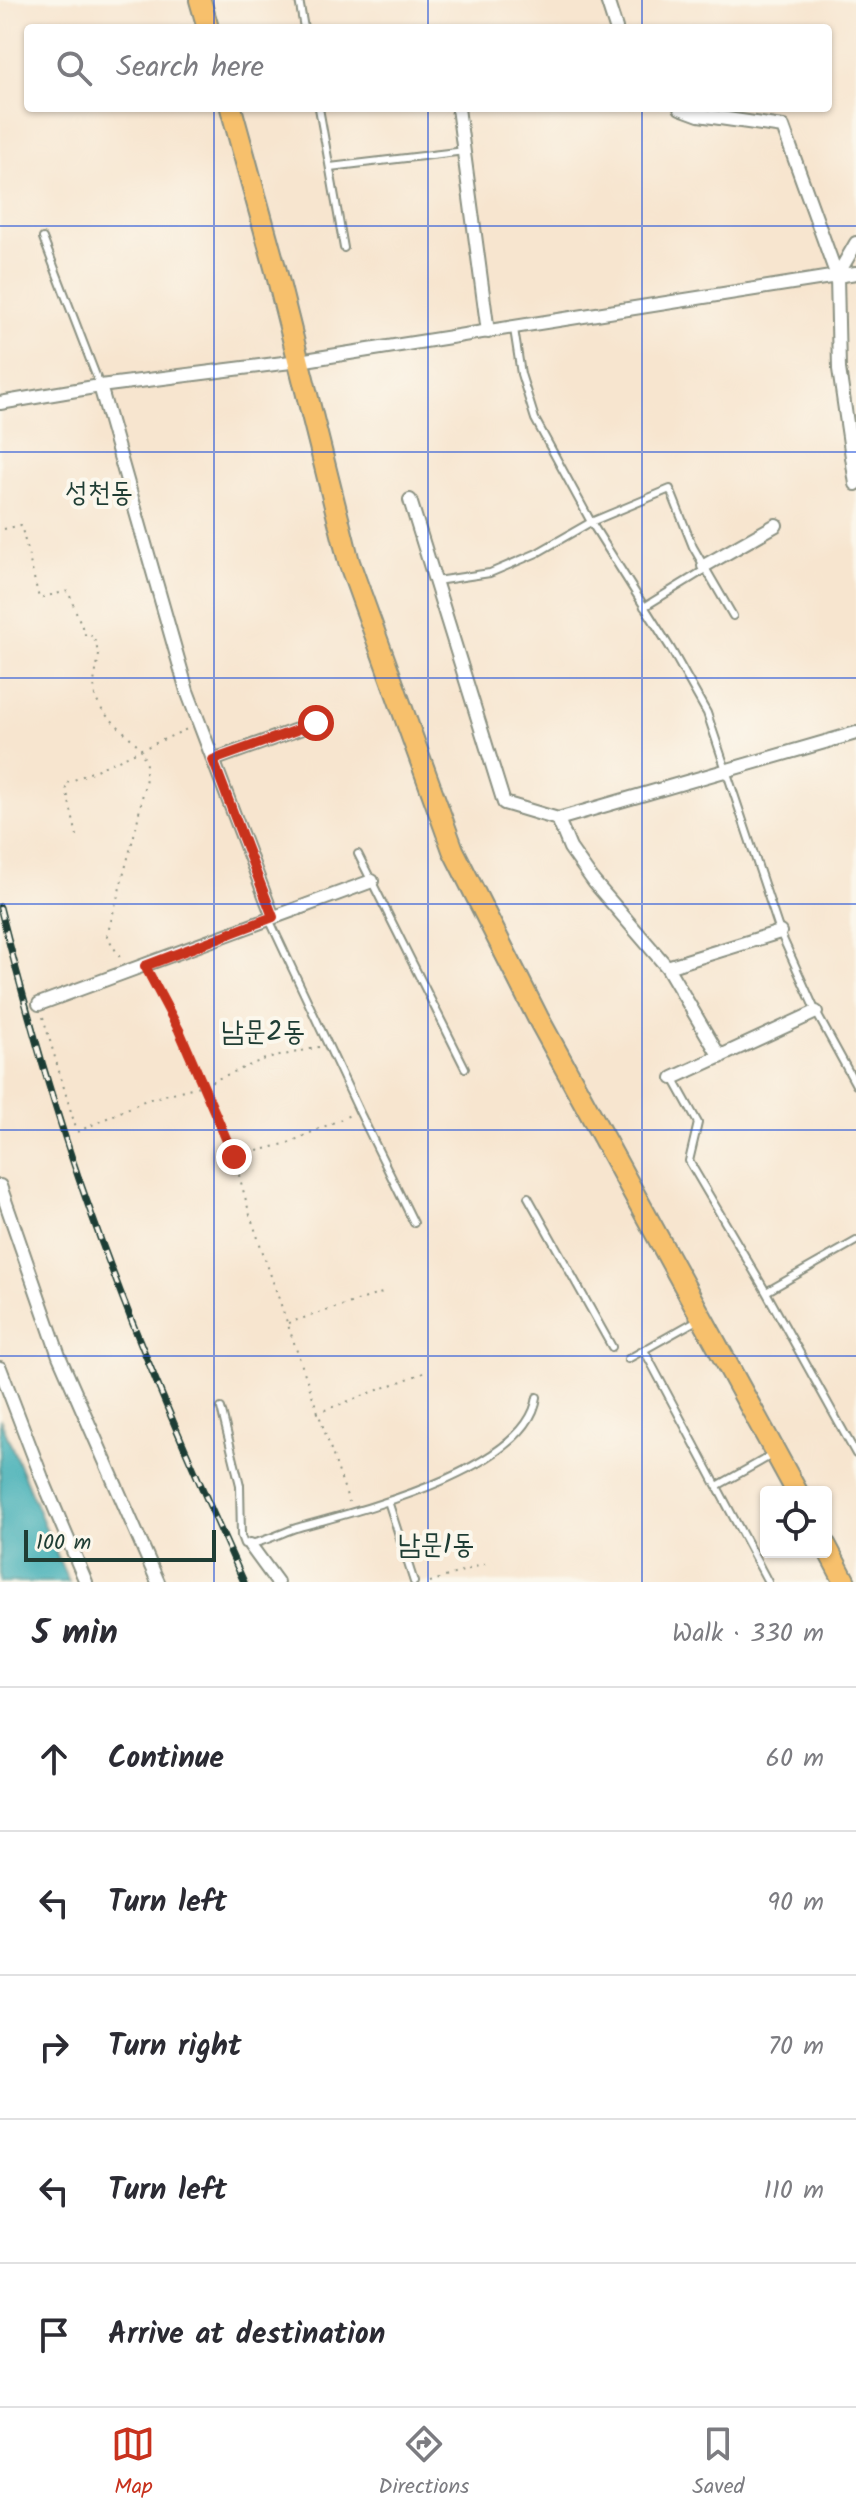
<!DOCTYPE html>
<meta charset="utf-8">
<style>
:root{--surface:#fff;--page:#f2f2f3;--text:#2b2b33;--muted:#7c7c81;--line:#e1e1e2;--accent:#c8321e}
body{margin:0;font-family:Kalam,"Poor Story",sans-serif;background:var(--page);color:var(--text)}
.controls{position:absolute;right:24px;bottom:24px;display:grid;overflow:hidden;border-radius:8px;box-shadow:0 2px 6px #0004}
.controls button{width:72px;height:72px;display:grid;place-items:center;padding:0;border:0;border-bottom:2px solid var(--line);background:var(--surface);color:var(--text);font:40px sans-serif}
.scale{position:absolute;left:24px;bottom:20px;width:192px;box-sizing:border-box;padding-left:8px;border:4px solid #1f3d34;border-top:0;font-size:22px;line-height:28px;white-space:nowrap;color:#1f3d34;-webkit-text-stroke:6px #fbf7ec;paint-order:stroke}
.stop{position:absolute;width:24px;height:24px;margin:-18px;border:6px solid #c8321e;border-radius:50%;background:#fff}
.stop.end{background:#c8321e;border-color:#fff;box-shadow:0 2px 8px #0008}
.list{margin:0;padding:0;list-style:none}
h2{display:flex;justify-content:space-between;align-items:center;height:104px;margin:0;padding:0 32px;font-size:34px}
h2 small{font-size:26px;font-weight:400;color:var(--muted)}
.list li{display:grid;grid-template-columns:52px 1fr auto;gap:24px;align-items:center;box-sizing:border-box;height:144px;padding:0 32px;border-top:2px solid var(--line)}
.list b{display:block;font-size:30px;white-space:nowrap}
.list em{font-size:26px;font-style:normal;color:var(--muted)}
.icon{flex:none;width:44px;height:44px;fill:none;stroke:currentColor;stroke-width:2;stroke-linecap:round;stroke-linejoin:round}
.map{position:relative;flex:none;width:856px;height:1582px;overflow:hidden}
.search{position:absolute;background:var(--surface);box-shadow:0 2px 6px #0004;left:24px;right:24px;top:24px;height:88px;display:flex;align-items:center;gap:20px;box-sizing:border-box;padding:0 28px;border-radius:8px;color:var(--muted);font-size:30px}
.sheet{height:824px;background:var(--surface)}
nav{display:flex;justify-content:space-around;align-items:center;box-sizing:border-box;height:112px;border-top:2px solid var(--line);background:var(--surface);font-size:22px;color:var(--muted)}
nav a{display:grid;justify-items:center;gap:4px}
nav .on{color:var(--accent)}
.map>svg:first-child{display:block}
</style>
<div class="map">
<svg width="856" height="1582" viewBox="0 0 856 1582">
<rect width="100%" height="100%" fill="#fbf7ec"/>
<filter id="ink" filterUnits="userSpaceOnUse"><feTurbulence type="fractalNoise" baseFrequency=".0125" numOctaves="2"/><feDisplacementMap in="SourceGraphic" scale="16" xChannelSelector="R" yChannelSelector="G"/><feConvolveMatrix kernelMatrix="1 2 1 2 8 2 1 2 1" color-interpolation-filters="sRGB"/></filter>
<filter id="wash" filterUnits="userSpaceOnUse"><feTurbulence type="fractalNoise" baseFrequency=".006" numOctaves="4" result="noise"/><feDisplacementMap in="SourceGraphic" scale="32" xChannelSelector="R" yChannelSelector="G"/><feGaussianBlur stdDeviation="1.8" result="paint"/><feColorMatrix in="noise" values="0 0 0 0 0 0 0 0 0 0 0 0 0 0 0 0 0 1.4 0 .05"/><feComposite in="paint" operator="in"/></filter>
<g filter="url(#wash)">
<rect width="100%" height="100%" fill="#f7e5cf"/>
<path fill="#39abb3" stroke="#2c7474" stroke-width="2" d="M0 1419 66 1576 69 1582H0Z"/>
</g>
<g filter="url(#ink)">
<g fill="none" stroke-linecap="round" stroke-linejoin="round">
<g stroke="#8b9182" stroke-width="10">
<path id="lane" d="M299 0 304 28
M319 108 344 248
M330 167 465 151
M43 238 100 386
M514 329 521 374 535 419 591 522 671 649 707 713 780 932 816 1012 856 1085
M436 581 490 573 537 553 591 522 670 489 693 547 733 616
M644 607 706 569
M358 854 465 1068
M269 919 359 1111 414 1223
M673 1078 698 1123 689 1161 766 1292 856 1454
M528 1197 612 1347
M766 1292 856 1241
M644 1350 768 1582
M628 1359 699 1319
M221 1408 240 1485 241 1536 244 1544C256 1546 283 1532 296 1528 357 1511 527 1470 537 1397
M717 1486 772 1455
M388 1501 414 1582"/>
</g>
<g stroke="#8b9182" stroke-width="16">
<path id="street" d="M607 0 616 28
M458 108 488 332
M680 108 699 115 783 127 837 276 839 369 856 484
M837 276 856 243
M100 386 187 691 273 917
M0 403 100 386 299 361 856 273
M410 500 504 803 558 819 856 733
M704 566 776 525
M213 760 316 723
M558 819 570 848 594 882 667 967 720 1057
M667 967 780 932
M39 1004 372 881
M673 1078 816 1012
M0 1186 59 1356 158 1582
M0 1368 42 1478 86 1582
M250 1545 277 1582"/>
</g>
<g stroke="#8b9182" stroke-width="24">
<path id="primary" d="M200 0 208 28
M231 108 276 271 349 562 453 850 538 1018 797 1492
M826 1546 845 1582"/>
</g>
<path stroke="#8b9182" stroke-width="2" stroke-dasharray="2 6" stroke-linecap="butt" d="M4 529 21 525 39 598 68 591 86 637 93 635 99 655 94 682 95 698 104 713 141 748 146 765V778L136 828 107 936 122 961
M77 836 65 784 187 729
M151 978 179 1030 234 1157 250 1215 349 1502
M43 1017 77 1132 146 1100 203 1085 262 1060 319 1047
M234 1157 288 1143 350 1115
M288 1323 382 1293
M317 1413 423 1373
M430 1582 490 1562"/>
<use href="#lane" stroke="#fff" stroke-width="6"/>
<use href="#street" stroke="#fff" stroke-width="12"/>
<use href="#primary" stroke="#f7c06c" stroke-width="20"/>
<g stroke="#1f3d34" stroke-width="7">
<path id="rail" d="M0 907C25 1006 52 1104 86 1199 132 1330 187 1456 244 1582"/>
</g>
<use href="#rail" stroke="#fbf7ec" stroke-width="4" stroke-dasharray="12" stroke-linecap="butt"/>
</g>
</g>
<g fill="none" stroke-linecap="round" stroke-linejoin="round" filter="url(#ink)">
<path stroke="#c8321e" stroke-width="10" d="M234 1157 179 1030 145 966 273 917 213 760 316 723"/>
</g>
<path fill="none" stroke="#1d4ed8" stroke-width="2" stroke-opacity="0.55" d="M214 0V28M428 0V28M642 0V28M214 108V1582M428 108V1582M642 108V1582M0 226H856M0 452H856M0 678H856M0 904H856M0 1130H856M0 1356H856"/>
<g text-anchor="middle" stroke-width="8" stroke-linejoin="round" paint-order="stroke">
<g font-size="28" fill="#1f3d34" stroke="#fbf7ec">
<text x="99" y="501">성천동</text>
<text x="263" y="1040">남문2동</text>
<text x="436" y="1553">남문1동</text>
</g>
</g>
</svg>
<div class="controls">
<button><svg class="icon" aria-label="locate" viewBox="0 0 24 24"><circle cx="12" cy="12" r="6"/><path d="M12 2v4M12 18v4M2 12h4M18 12h4"/></svg></button>
</div>
<div class="scale">100 m</div>
<div class="stop" style="left:316px;top:723px"></div>
<div class="stop end" style="left:234px;top:1157px"></div>
<div class="search"><svg class="icon" aria-label="search" viewBox="0 0 24 24"><circle cx="10" cy="10" r="6"/><path d="M15 15l6 6"/></svg>Search here</div>
</div>
<section class="sheet">
<h2>5 min<small>Walk · 330 m</small></h2>
<ul class="list">
<li><svg class="icon" aria-label="ahead" viewBox="0 0 24 24"><path d="M12 20V5M6 11l6-6 6 6"/></svg><div><b>Continue</b></div><em>60 m</em></li>
<li><svg class="icon" aria-label="left" viewBox="0 0 24 24"><path d="M17 20v-9H6M10 6l-5 5 5 5"/></svg><div><b>Turn left</b></div><em>90 m</em></li>
<li><svg class="icon" aria-label="right" viewBox="0 0 24 24"><path d="M7 20v-9h11M14 6l5 5-5 5"/></svg><div><b>Turn right</b></div><em>70 m</em></li>
<li><svg class="icon" aria-label="left" viewBox="0 0 24 24"><path d="M17 20v-9H6M10 6l-5 5 5 5"/></svg><div><b>Turn left</b></div><em>110 m</em></li>
<li><svg class="icon" aria-label="arrive" viewBox="0 0 24 24"><path d="M6 21V4h12l-3 4 3 4H6"/></svg><div><b>Arrive at destination</b></div></li>
</ul>
</section>
<nav>
<a class="on"><svg class="icon" aria-label="map" viewBox="0 0 24 24"><path d="M3 6l6-2 6 2 6-2v14l-6 2-6-2-6 2zM9 4v14M15 6v14"/></svg>Map</a>
<a><svg class="icon" aria-label="directions" viewBox="0 0 24 24"><path d="M12 3l9 9-9 9-9-9zM9 14v-3h6M13 9l2 2-2 2"/></svg>Directions</a>
<a><svg class="icon" aria-label="saved" viewBox="0 0 24 24"><path d="M7 4h10v16l-5-4-5 4z"/></svg>Saved</a>
</nav>
